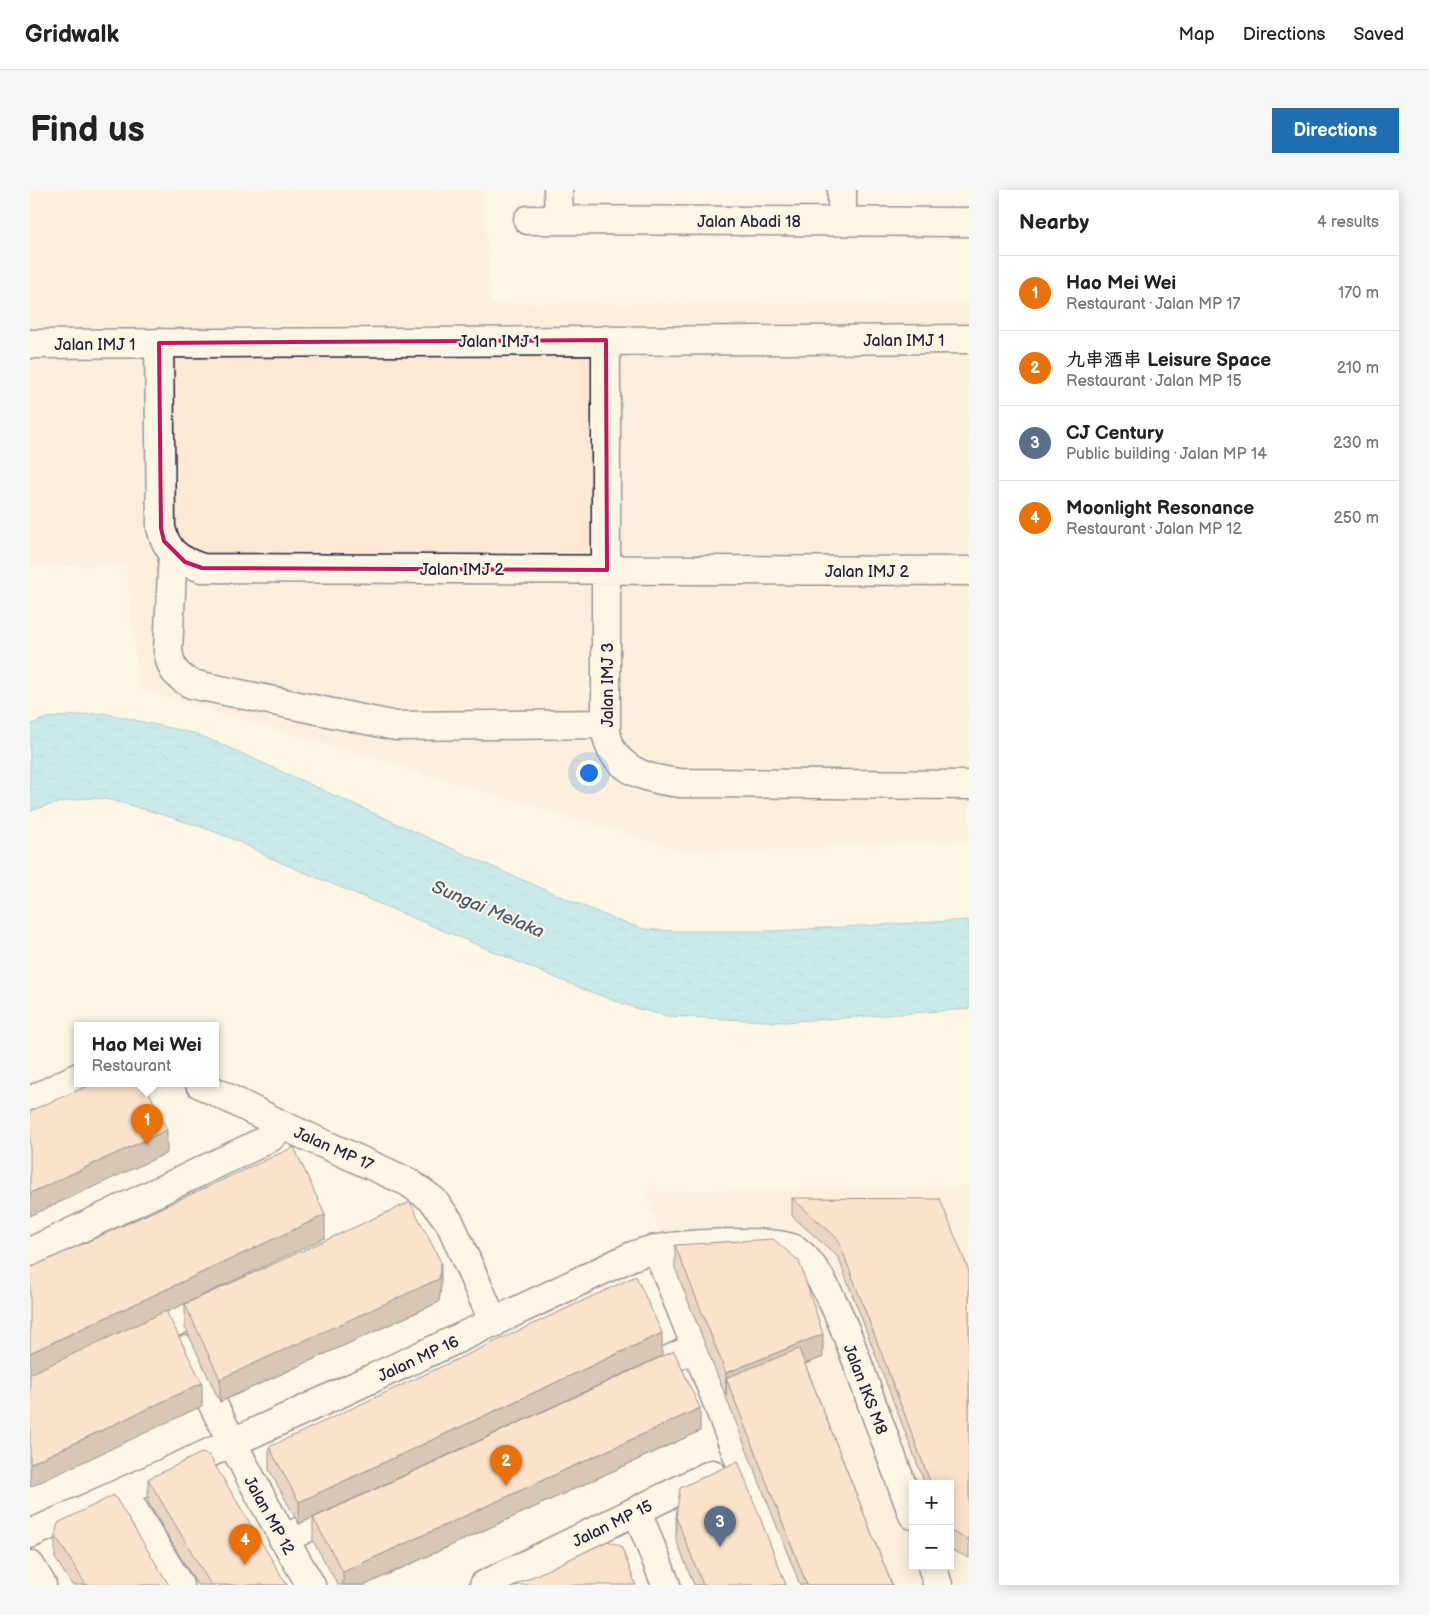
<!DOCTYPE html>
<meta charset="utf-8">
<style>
:root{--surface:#fff;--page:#f6f6f6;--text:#222;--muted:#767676;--line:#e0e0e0;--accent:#1f6fb2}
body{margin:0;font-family:"Balsamiq Sans","LXGW WenKai TC",sans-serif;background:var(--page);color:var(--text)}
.controls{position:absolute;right:15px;bottom:15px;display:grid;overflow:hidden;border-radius:0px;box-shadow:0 2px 12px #0003}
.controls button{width:45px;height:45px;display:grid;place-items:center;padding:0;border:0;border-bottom:1px solid var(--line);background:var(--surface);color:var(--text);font:25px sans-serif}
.you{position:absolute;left:558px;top:582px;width:18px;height:18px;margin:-12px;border:4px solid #fff;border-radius:50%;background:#1a73e8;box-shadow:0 0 0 8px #1a73e833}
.badge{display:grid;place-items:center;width:32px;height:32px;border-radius:50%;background:var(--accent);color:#fff;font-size:16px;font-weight:700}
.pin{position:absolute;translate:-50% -41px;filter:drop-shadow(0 1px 2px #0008)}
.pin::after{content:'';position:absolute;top:26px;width:18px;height:15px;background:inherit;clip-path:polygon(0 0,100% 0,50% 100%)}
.popup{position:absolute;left:44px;top:832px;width:145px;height:65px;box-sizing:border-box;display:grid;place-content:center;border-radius:0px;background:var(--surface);filter:drop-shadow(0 1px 4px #0005);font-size:16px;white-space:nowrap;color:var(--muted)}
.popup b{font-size:19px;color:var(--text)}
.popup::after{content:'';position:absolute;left:50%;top:100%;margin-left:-10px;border:10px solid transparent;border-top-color:var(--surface)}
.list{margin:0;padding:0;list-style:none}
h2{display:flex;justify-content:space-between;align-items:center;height:65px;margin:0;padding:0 20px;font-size:21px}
h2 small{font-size:16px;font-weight:400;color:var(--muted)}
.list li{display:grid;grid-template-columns:32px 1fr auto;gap:15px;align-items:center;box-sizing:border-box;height:75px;padding:0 20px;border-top:1px solid var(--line)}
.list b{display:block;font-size:19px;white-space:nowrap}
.list p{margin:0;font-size:16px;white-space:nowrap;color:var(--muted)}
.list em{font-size:16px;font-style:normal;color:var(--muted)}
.map{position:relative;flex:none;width:939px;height:1395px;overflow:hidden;border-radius:0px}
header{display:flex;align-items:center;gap:30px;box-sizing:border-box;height:70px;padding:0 25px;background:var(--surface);border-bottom:1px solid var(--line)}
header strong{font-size:24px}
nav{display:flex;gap:28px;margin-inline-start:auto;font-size:18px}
.intro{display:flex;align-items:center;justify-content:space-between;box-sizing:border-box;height:120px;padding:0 30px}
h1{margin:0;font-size:35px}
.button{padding:12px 22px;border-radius:0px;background:var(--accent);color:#fff;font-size:18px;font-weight:700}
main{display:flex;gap:30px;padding:0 30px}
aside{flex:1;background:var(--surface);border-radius:0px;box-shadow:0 2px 12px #0003}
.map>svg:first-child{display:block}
</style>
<header>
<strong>Gridwalk</strong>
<nav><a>Map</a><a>Directions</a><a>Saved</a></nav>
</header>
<div class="intro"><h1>Find us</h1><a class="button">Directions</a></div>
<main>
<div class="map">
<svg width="939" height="1395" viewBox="0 0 939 1395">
<defs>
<pattern id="water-ripples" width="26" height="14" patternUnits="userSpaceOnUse" patternTransform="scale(1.25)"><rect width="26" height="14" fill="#8fdbef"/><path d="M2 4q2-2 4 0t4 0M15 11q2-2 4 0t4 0" fill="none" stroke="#7bbcce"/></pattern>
</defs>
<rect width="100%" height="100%" fill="#fcf5e5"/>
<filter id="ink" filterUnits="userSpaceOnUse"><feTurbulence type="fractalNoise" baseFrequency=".02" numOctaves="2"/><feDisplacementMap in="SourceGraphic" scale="10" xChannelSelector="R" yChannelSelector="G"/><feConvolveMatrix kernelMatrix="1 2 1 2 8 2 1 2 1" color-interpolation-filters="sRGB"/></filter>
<g filter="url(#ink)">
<path fill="#fce8d3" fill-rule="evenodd" d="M0 0H453L461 113 939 114V651L662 663 109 499 96 376H0Z
M939 996V1395H766L615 1002ZM883 1294H920V1376H883Z"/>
<path fill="url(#water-ripples)" stroke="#6391a7" d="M73 523 167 544 204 560 474 682 586 730 614 739 646 741H741L939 730V819L754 832 638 826 608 819 555 800 238 667C202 645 160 633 120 621 102 616 83 609 64 608 42 608 21 614 0 621V535L16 528Z"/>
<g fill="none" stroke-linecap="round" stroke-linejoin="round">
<g stroke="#22223b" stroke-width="31">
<path id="minor" d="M528 0 529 29
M498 30 939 32
M812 31V0
M576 150V543C578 549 579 557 583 562 598 585 625 590 650 593L939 595
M129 153 131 338C137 363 149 370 172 378L939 381
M0 154 939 149
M143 363 138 460C141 479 144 484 161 494L366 536 576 534
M170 894 252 935
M0 911 48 887
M627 1059 666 1157 757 1395
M0 1062 222 957 241 947 252 935 378 992 403 1010 420 1033 464 1133
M109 1149 187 1112
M156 1160C195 1240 235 1319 281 1395
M613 1182 666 1157
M93 1302 149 1395
M607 1321 636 1395
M0 1344C202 1253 403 1162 602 1066 611 1063 619 1060 628 1059 652 1054 748 1048 766 1060 800 1084 827 1172 841 1211 855 1249 869 1287 883 1325
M253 1349 316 1320
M0 1375 12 1395
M902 1376 908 1395
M454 1395 682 1284"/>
</g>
<use href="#minor" stroke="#fcf5e5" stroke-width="28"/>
</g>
<path fill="#d8ad92" stroke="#22223b" d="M762 1008 939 1081V1368L920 1359V1294H895L808 1067 762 1026Z
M645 1055 793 1167 775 1174 862 1395H770L645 1078Z
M411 1095 409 1112 190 1212 155 1137V1114Z
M632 1166 670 1241 335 1395H308L283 1351V1328L600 1181 269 1334 239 1280V1257Z
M118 1289 257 1395H167L118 1312Z
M646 1327 756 1395H664L646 1350Z
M25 1345 139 1395H42L25 1368Z"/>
<path fill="#b08d77" stroke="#22223b" d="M137 940V963L0 1026V1003Z
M295 1025V1048L0 1186V1163Z
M411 1072V1095L409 1112 190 1212V1189Z
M632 1143V1166L269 1334V1312Z
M793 1144V1167L702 1203 696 1188V1206V1183Z
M172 1193V1216L0 1297V1274Z
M670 1218V1241L335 1395H313V1382Z"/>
<path fill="#fbc9aa" stroke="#22223b" d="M62 894H115L137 940 0 1003V921Z
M264 957 295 1025 0 1163V1078Z
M762 1008 910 1009 939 1081V1350L920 1341V1294H901L808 1049Z
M380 1012 411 1072 409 1089 190 1189 155 1114Z
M743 1049 769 1071 793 1144 696 1183 645 1055Z
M606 1086 632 1143 269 1312 239 1257Z
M136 1121 172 1193 0 1274V1184Z
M769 1159 862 1395H777L696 1188Z
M644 1161 670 1218 313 1382 283 1328Z
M171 1263 179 1265 257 1395H181L118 1289Z
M708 1271 756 1395H673L646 1327 650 1298Z
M84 1305 139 1395H56L25 1345 28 1333Z
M578 1351 591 1356 606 1395H485Z"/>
</g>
<path d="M0 0H939V1395H0ZM576 150 577 380 172 378 155 372 134 351 131 338 129 153Z" fill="#fcf5e5" fill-opacity=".55" fill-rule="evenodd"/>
<path fill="none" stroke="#c2185b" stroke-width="4" stroke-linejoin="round" d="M576 150 577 380 172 378 155 372 134 351 131 338 129 153Z"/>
<g text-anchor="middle" stroke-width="4.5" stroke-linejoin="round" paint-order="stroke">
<g font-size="16" fill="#22223b" stroke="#fcf5e5">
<text x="719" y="37">Jalan Abadi 18</text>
<text x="874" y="156">Jalan IMJ 1</text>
<text x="469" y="157">Jalan IMJ 1</text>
<text x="65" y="160">Jalan IMJ 1</text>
<text x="432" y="385">Jalan IMJ 2</text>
<text x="837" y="387">Jalan IMJ 2</text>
<text transform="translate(577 495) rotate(-90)" y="6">Jalan IMJ 3</text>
<text transform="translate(304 958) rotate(24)" y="6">Jalan MP 17</text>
<text transform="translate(388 1168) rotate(-25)" y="6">Jalan MP 16</text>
<text transform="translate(836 1199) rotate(69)" y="6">Jalan IKS M8</text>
<text transform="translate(240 1325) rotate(61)" y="6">Jalan MP 12</text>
<text transform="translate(582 1333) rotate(-26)" y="6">Jalan MP 15</text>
</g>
<g font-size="18" font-style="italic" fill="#435a71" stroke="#fcf5e5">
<text transform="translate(458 719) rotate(23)" y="6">Sungai Melaka</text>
</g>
</g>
</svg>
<div class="controls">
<button>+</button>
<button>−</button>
</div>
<div class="you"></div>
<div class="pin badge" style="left:117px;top:955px;background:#e8710a">1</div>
<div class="popup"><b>Hao Mei Wei</b>Restaurant</div>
<div class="pin badge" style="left:476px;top:1296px;background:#e8710a">2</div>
<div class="pin badge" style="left:690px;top:1357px;background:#5c6f8a">3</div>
<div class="pin badge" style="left:215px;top:1375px;background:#e8710a">4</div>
</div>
<aside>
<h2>Nearby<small>4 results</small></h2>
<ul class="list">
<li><span class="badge" style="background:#e8710a">1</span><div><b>Hao Mei Wei</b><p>Restaurant · Jalan MP 17</p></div><em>170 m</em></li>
<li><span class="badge" style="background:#e8710a">2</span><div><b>九串酒串 Leisure Space</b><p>Restaurant · Jalan MP 15</p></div><em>210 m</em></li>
<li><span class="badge" style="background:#5c6f8a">3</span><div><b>CJ Century</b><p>Public building · Jalan MP 14</p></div><em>230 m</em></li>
<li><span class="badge" style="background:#e8710a">4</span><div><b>Moonlight Resonance</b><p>Restaurant · Jalan MP 12</p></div><em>250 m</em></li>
</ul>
</aside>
</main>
